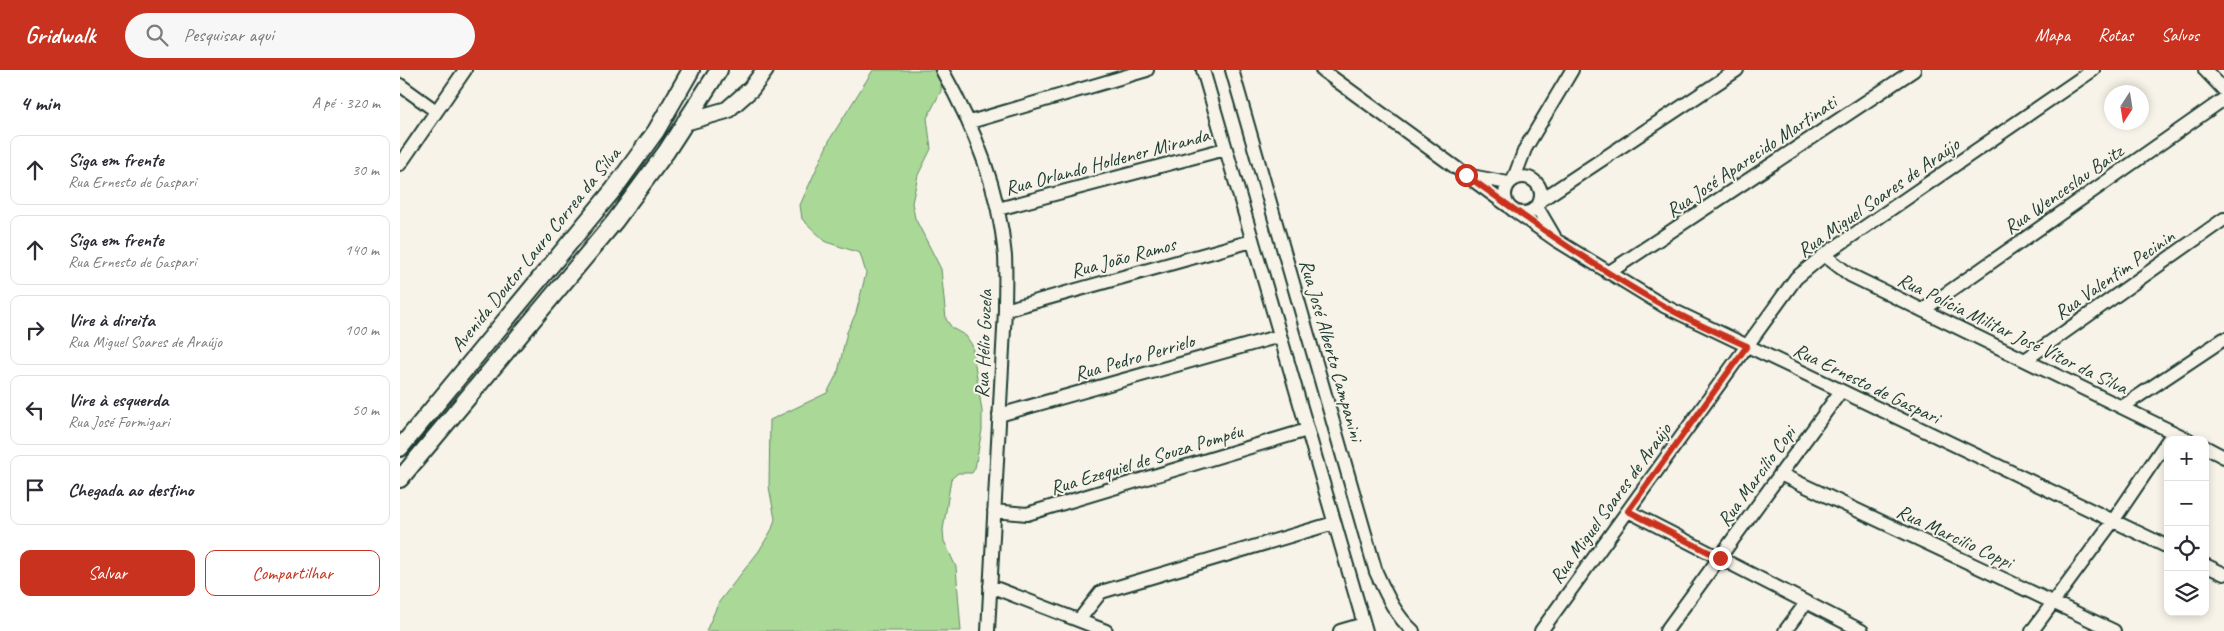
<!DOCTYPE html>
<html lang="pt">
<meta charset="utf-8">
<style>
:root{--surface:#fff;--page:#f7f7f7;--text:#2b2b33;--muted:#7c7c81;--line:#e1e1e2;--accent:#c8321e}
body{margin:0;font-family:Caveat,sans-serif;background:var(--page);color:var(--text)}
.controls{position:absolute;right:15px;bottom:15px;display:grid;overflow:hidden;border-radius:10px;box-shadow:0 2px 8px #0003}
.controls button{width:45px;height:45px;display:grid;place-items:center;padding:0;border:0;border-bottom:1px solid var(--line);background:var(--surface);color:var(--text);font:25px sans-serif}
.compass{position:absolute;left:1704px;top:15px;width:45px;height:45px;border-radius:50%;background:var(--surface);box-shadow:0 2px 8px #0003;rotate:192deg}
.stop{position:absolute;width:15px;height:15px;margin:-11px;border:4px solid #c8321e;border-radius:50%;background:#fff}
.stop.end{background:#c8321e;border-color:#fff;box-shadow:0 1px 5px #0008}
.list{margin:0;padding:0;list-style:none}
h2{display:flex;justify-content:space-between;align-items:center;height:65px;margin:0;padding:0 20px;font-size:21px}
h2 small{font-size:16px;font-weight:400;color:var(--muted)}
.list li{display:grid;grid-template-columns:32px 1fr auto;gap:15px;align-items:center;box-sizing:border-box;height:70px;margin:0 10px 10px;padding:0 10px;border:1px solid var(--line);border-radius:10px}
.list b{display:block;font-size:19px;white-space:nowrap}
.list p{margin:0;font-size:16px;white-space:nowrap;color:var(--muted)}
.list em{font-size:16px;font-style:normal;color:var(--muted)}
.actions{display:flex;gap:10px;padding:15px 20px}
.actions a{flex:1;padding:11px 0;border:1px solid var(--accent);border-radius:10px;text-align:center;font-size:18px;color:var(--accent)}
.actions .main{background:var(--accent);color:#fff}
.icon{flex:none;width:28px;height:28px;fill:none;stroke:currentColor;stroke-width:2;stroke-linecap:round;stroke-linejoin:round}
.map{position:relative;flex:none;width:1824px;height:561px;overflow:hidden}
header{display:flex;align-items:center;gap:30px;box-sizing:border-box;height:70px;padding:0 25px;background:var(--accent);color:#fff}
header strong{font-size:24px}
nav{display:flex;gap:28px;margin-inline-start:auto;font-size:18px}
.search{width:350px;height:45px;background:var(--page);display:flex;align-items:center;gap:12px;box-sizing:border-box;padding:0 18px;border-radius:28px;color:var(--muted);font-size:19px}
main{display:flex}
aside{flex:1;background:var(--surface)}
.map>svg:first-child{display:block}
</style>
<header>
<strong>Gridwalk</strong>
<div class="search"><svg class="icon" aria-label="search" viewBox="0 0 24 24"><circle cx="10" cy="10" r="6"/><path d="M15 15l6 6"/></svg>Pesquisar aqui</div>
<nav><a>Mapa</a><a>Rotas</a><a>Salvos</a></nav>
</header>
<main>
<aside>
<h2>4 min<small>A pé · 320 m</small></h2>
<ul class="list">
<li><svg class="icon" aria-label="ahead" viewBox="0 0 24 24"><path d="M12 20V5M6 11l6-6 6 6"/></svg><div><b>Siga em frente</b><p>Rua Ernesto de Gaspari</p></div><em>30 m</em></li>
<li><svg class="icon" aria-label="ahead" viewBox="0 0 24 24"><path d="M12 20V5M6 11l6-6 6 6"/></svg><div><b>Siga em frente</b><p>Rua Ernesto de Gaspari</p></div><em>140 m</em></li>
<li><svg class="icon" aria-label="right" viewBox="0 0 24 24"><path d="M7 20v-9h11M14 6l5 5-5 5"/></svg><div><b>Vire à direita</b><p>Rua Miguel Soares de Araújo</p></div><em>100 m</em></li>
<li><svg class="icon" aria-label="left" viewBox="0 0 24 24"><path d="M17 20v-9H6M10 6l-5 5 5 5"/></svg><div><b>Vire à esquerda</b><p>Rua José Formigari</p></div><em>50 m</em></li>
<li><svg class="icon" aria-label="arrive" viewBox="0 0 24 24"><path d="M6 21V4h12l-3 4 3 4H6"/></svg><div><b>Chegada ao destino</b></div></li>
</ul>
<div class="actions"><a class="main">Salvar</a><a>Compartilhar</a></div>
</aside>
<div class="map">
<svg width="1824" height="561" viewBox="0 0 1824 561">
<rect width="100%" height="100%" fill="#f7f3e8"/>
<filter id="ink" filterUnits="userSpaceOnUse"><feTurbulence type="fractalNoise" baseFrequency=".02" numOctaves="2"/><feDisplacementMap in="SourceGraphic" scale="10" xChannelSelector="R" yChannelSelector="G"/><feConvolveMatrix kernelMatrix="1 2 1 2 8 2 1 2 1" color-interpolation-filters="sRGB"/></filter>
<g filter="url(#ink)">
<path fill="#aad897" stroke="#648a66" d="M473 0H542L541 21 527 48 531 79 518 105 512 133 515 148 541 199 546 249 552 258 566 266 572 275 582 341V360L575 398 572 403H558L551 409 543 460 544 471 556 497 561 561H306L319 532 359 481 372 459 375 449 369 417 370 350 427 323 438 302 447 262 456 243 466 203 460 183 426 172 402 149 400 135 430 69Z"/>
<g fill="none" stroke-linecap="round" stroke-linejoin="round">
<g stroke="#1f3d34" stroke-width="16">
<path id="minor" d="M542 0C575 59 599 119 605 186 606 204 605 222 605 240L588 561
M803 0 966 561
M832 0 976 502C986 524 995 545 1013 561
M922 0 1107 135
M1805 0 1824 20
M0 15 36 41
M570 52 747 0
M0 94 65 0
M1071 106 1108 113
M1105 125a18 18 0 1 1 36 0a18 18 0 1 1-36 0Z
M1114 108 1125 79 1172 0
M1141 130 1337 0
M1137 137 1154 166
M598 139 825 79
M1116 142 1156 170 1264 236 1768 477
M1424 185 1450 205 1789 370
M1208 203 1514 0
M605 240 852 171
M1523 240 1824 29
M1625 290 1824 149
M1722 337 1824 269
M599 345 880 266
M1805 377 1824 387
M1380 404 1714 561
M594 441 627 444 907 360
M1228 441 1462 561
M1805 495 1824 504
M590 516 706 561
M679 550 701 522 934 453
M940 561 964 554
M1141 561 1396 208 1424 185 1693 0
M1266 561 1441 321
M1385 561 1406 533
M1632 561 1713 451 1768 370"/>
</g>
<g stroke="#1f3d34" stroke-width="20">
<path id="major" d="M285 52 327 40 351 19 365 0
M0 378 214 119 256 61 291 0
M0 409 215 151 266 82 319 0"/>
</g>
<use href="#minor" stroke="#f7f3e8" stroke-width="12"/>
<use href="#major" stroke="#f7f3e8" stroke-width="16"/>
</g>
</g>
<g fill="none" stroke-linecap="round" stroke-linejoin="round" filter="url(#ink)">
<path stroke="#c8321e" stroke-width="6" d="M1066 105C1130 151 1193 196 1262 235 1289 251 1319 263 1347 276L1228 441 1320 488"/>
</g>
<g text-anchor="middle" stroke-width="4" stroke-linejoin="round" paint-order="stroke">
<g font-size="20" fill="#1f3d34" stroke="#f7f3e8">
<text transform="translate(1351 86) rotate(-34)" y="7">Rua José Aparecido Martinati</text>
<text transform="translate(707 91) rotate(-15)" y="7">Rua Orlando Holdener Miranda</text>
<text transform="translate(1663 119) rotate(-35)" y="7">Rua Wenceslau Baitz</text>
<text transform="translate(1478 127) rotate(-35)" y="7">Rua Miguel Soares de Araújo</text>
<text transform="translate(135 179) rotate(-51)" y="7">Avenida Doutor Lauro Correa da Silva</text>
<text transform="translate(723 187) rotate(-15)" y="7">Rua João Ramos</text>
<text transform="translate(1714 204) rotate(-35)" y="7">Rua Valentim Pecinin</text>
<text transform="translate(1613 263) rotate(26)" y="7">Rua Polícia Militar José Vítor da Silva</text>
<text transform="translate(583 274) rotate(-88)" y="7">Rua Hélio Guzela</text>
<text transform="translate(932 280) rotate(74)" y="7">Rua José Alberto Campanini</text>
<text transform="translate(734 287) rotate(-16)" y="7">Rua Pedro Perrielo</text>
<text transform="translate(1467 313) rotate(26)" y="7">Rua Ernesto de Gaspari</text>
<text transform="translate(746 389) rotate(-17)" y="7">Rua Ezequiel de Souza Pompéu</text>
<text transform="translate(1356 406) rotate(-54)" y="7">Rua Marcílio Copi</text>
<text transform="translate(1210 433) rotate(-54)" y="7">Rua Miguel Soares de Araújo</text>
<text transform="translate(1555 466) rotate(25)" y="7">Rua Marcilio Coppi</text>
</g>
</g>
</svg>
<div class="controls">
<button>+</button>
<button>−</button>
<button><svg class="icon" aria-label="locate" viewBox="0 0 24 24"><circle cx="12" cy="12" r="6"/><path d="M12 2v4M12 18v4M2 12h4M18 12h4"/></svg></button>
<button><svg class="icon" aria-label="layers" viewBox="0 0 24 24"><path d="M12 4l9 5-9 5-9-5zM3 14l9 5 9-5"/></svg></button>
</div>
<svg class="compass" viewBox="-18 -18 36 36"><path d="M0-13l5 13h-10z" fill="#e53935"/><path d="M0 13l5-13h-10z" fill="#7c7c81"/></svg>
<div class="stop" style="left:1066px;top:105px"></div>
<div class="stop end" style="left:1320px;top:488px"></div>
</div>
</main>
